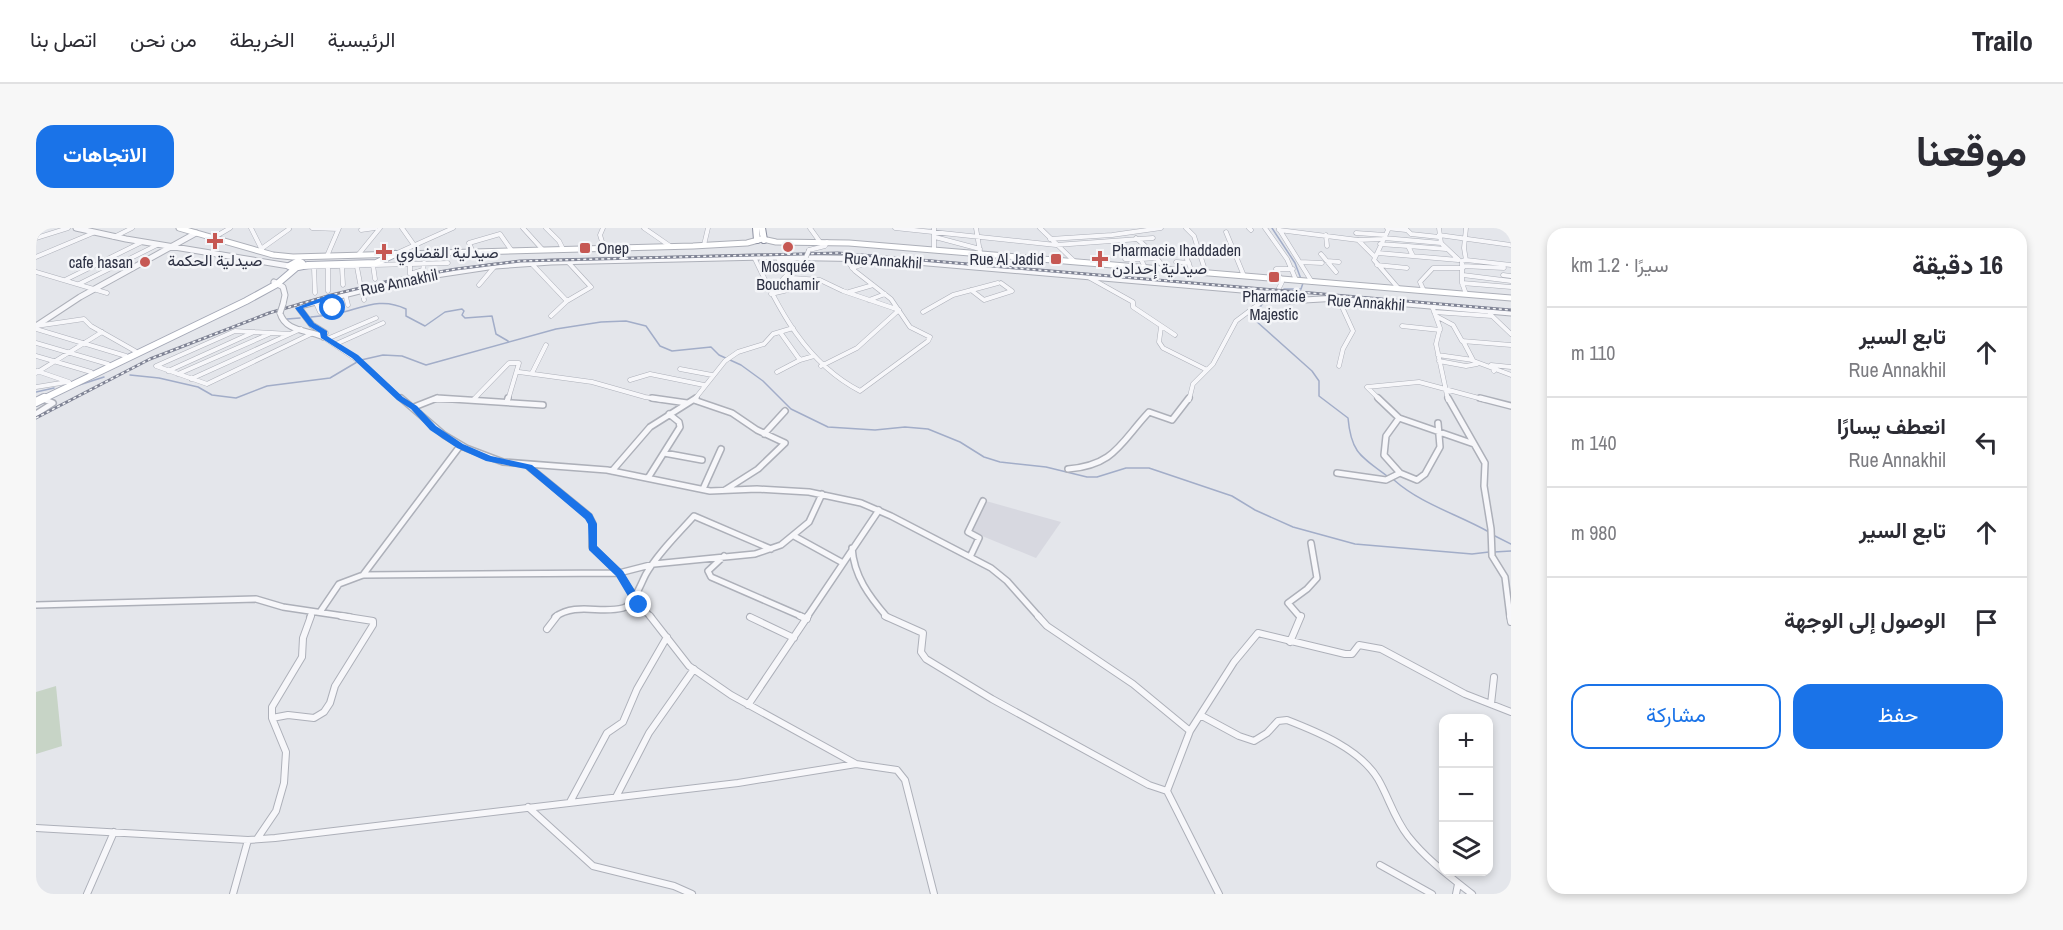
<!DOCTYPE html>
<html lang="ar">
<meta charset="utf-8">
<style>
:root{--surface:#fff;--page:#f7f7f7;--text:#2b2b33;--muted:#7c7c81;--line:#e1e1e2;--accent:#1a73e8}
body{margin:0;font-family:"Archivo Narrow",Vazirmatn,sans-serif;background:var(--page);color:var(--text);direction:rtl}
.controls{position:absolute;right:18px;bottom:18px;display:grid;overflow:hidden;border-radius:12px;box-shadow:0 3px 9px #0003}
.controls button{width:54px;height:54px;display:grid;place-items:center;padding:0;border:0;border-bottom:2px solid var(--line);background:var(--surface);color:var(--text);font:30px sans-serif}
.stop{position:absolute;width:18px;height:18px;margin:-14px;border:4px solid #1a73e8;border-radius:50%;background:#fff}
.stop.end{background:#1a73e8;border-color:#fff;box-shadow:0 2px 6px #0008}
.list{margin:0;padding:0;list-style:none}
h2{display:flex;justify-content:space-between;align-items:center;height:78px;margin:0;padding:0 24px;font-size:26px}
h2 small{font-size:20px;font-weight:400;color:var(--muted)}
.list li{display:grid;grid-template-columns:39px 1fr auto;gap:18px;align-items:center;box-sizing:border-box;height:90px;padding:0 24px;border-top:2px solid var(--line)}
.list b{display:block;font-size:22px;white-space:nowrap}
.list p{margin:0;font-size:20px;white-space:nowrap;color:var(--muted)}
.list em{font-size:20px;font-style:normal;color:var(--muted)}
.actions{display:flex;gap:12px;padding:18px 24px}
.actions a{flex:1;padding:14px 0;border:2px solid var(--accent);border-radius:18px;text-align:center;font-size:21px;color:var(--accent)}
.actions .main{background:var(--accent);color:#fff}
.icon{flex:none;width:33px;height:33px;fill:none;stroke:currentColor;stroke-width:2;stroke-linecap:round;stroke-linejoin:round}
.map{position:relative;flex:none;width:1475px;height:666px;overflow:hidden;direction:ltr;border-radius:18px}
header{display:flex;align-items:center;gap:36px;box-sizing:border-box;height:84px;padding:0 30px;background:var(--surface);border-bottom:2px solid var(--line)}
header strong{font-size:28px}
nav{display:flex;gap:33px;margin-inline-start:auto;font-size:21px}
.intro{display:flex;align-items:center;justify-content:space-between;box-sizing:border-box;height:144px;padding:0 36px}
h1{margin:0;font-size:42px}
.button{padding:15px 27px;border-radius:18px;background:var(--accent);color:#fff;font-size:21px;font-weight:700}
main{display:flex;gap:36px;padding:0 36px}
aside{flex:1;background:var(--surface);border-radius:18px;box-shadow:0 3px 9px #0003}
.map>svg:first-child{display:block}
</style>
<header>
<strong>Trailo</strong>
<nav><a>الرئيسية</a><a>الخريطة</a><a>من نحن</a><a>اتصل بنا</a></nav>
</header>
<div class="intro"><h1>موقعنا</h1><a class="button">الاتجاهات</a></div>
<main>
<aside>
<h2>16 دقيقة<small>سيرًا · 1.2 km</small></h2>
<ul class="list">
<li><svg class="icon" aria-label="ahead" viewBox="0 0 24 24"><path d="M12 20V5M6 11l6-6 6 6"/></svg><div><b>تابع السير</b><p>Rue Annakhil</p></div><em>110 m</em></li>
<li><svg class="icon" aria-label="left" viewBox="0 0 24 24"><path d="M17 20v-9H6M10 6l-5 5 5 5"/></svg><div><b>انعطف يسارًا</b><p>Rue Annakhil</p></div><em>140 m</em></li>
<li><svg class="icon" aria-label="ahead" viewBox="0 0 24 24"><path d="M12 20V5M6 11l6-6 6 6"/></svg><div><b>تابع السير</b></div><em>980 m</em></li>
<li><svg class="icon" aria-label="arrive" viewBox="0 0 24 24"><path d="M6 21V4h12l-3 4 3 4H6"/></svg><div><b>الوصول إلى الوجهة</b></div></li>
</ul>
<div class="actions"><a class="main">حفظ</a><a>مشاركة</a></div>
</aside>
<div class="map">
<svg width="1475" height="666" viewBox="0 0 1475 666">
<rect width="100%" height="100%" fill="#e4e6eb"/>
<path fill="#d7d8e0" d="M950 273 1025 294 1000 330 934 303Z"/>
<path fill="#c7d4c6" d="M20 458 26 518 0 526V464Z"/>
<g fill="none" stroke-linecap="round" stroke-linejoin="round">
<path stroke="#a2adc8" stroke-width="1.5" d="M1236 0 1259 35 1265 51
M1242 66 1248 61H1265L1267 55
M1227 75 1219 86 1220 93 1276 143 1283 153V168L1312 190C1315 224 1324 228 1351 248
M275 89C285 88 295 87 304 85 328 79 346 69 370 81V88L389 98 409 84 426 81 428 83 426 87 429 90 456 88 460 106 472 113
M251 91 264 90
M325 132 347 127 366 128 390 137 520 101 565 94 590 93 610 98 624 118 636 123 675 119 683 127 705 137 727 153 755 181 792 199 839 202 869 199 892 201 924 214 948 229 964 234 1010 239 1051 249H1061L1090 240H1113L1196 268 1219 282 1257 299 1319 316 1436 326 1453 324
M94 147 123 150 162 159 176 167 200 170 231 158 294 150 321 134
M40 158 68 149
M0 164 18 160
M1358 252C1385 276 1421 286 1453 304
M1457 307 1475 316
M1458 324 1475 323"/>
<g stroke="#adb0b9" stroke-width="5">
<path id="minor-far2" d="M215 0 226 22
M276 0 302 1
M366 0 378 17
M487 0 507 22
M510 0 523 13 527 21
M567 0 564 7 568 20
M608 0 634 18
M774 0 784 14
M859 0 1020 17 1117 10
M898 0V22
M940 0 944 24
M1004 0 1039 34
M1150 0 1158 8 1170 45
M1213 0 1215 2
M1229 0 1251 31 1260 52
M1351 0 1370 2
M1353 0 1338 32 1363 61
M1369 0 1375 6 1403 9
M1403 0 1405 15 1423 32
M1430 0 1428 20 1430 32 1426 33V55L1430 66
M0 1 3 0
M1243 1 1276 54
M325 2 339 0
M1243 2 1322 12 1347 11
M1190 4 1208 48
M1320 5 1349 7
M1290 7 1291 18
M1403 7 1475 17
M78 9 96 0
M899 9 944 21
M0 10 32 0
M177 10 194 0
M1100 10 1116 24 1129 41
M1348 10 1405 15
M1014 11 1076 7 1125 0
M1322 12 1338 28
M1344 16 1372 18 1377 28
M668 17 672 0
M1372 18 1410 21
M225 21 253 1
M773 22 789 18 791 14
M1148 23 1156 44
M437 24 433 15 464 6 476 23
M1342 25 1422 32
M359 26 417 0
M1285 26 1300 44
M322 27 344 0
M291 28 303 0
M0 29 57 5
M718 29C743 82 770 135 824 163L892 113 894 109 874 99 855 71 819 43 808 29
M742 29 751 47 756 50 784 52 807 63 863 82
M1089 31H1104
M743 32 763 35 770 29
M1430 32 1475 37
M1291 33 1303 34
M1140 34 1153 35
M1264 34 1286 35
M495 35 531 73
M374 36V46L387 42 388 35
M337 37 339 51
M1341 37 1371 40
M1427 38 1468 40
M264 39 412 35
M306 39 307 57
M321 39 324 55
M278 40 279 65
M292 40V63
M816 40 840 32
M1109 40 1105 31 1121 30
M0 44 71 65
M1427 47 1475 53
M1467 47 1475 48
M1054 50 1097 74V79L1139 107
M29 52 106 14
M1426 55 1475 59
M43 56 121 17
M443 57 459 38
M1243 60 1246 54 1240 41H1257
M326 61 328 72
M935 62 948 72 976 63 965 55
M1388 63 1384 54 1397 40H1427
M813 64 837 57
M309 65 312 77
M735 66 752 62 747 51 751 47
M293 69 297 80
M1302 70 1317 103 1307 121 1303 138
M833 72 849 66
M279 73 284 84
M1396 78 1404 100 1400 116 1412 172
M887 84 917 67 962 55
M1398 84 1456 88
M1454 86 1475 106
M515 88 531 73 555 59 532 34
M1400 88 1417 97 1426 113 1475 117
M0 98 48 91 55 98 99 123
M1366 98 1404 102
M1125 99 1123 114 1127 120 1171 142
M0 101 90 128
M744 104 764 132
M254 106 199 103 120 138 171 156 277 105
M287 109 330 138 366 172
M291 111 340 90
M0 115 72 136
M300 116 347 95
M1402 127 1437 132 1427 113
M0 128 55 144
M1435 132 1475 147
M1403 133 1430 138 1441 136
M785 138 821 120 863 82
M644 141 676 147
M1 143 33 154
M132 143 218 104
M1458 143 1455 137 1475 139
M483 144 556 154 609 169 627 172
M741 144 764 132 778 128
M0 145 66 104
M496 145 510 117
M142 146 233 106
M155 151 265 101
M594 152 614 146 668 157
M0 159 31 154
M438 171 473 135H483L472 172
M397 172H424
M658 172 689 133 702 124 728 116 737 106 757 100
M1153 172 1157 156 1177 136 1200 93 1236 66
M1344 172 1331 159 1383 154 1450 172"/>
</g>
<g stroke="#adb0b9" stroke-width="8">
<path id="minor-far1" d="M365 170 408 207 430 220 467 234 571 242 674 263 721 261 773 264 825 275 855 288 955 340 971 353 1003 389
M401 170 507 177
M616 170 651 175
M1342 170 1363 190 1438 216
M1412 170 1449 235 1448 258 1455 301 1456 328 1469 349 1474 389
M1444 170 1475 178
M658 172 696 185 721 202 749 215 722 241 689 262
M471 174 472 170
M378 179 401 170
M0 186 17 175 7 171
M1363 190 1350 208 1348 227 1364 245 1381 252 1389 246 1404 219 1402 195
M728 206 749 183
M628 225 666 232
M493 239 553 288 557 296 556 319 583 345 603 377 615 389
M1032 241C1079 237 1084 215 1113 184L1136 192 1153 170
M576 243 614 199 660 170
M1301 245 1350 252 1364 245
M612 250 644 199 643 194 633 186
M667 261 685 221
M758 308 807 335
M816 320C818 348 833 368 851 389
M688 328 672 343 675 349 767 389
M934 329 943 310 932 304 947 273
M327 347 424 218
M0 377 220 371 247 379 314 389
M284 384 303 356 327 347 583 345 618 336 719 326 745 317 773 294 786 266
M274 389 276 384
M519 389C540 374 564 386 587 380 598 377 605 355 610 346 622 325 642 306 658 288L735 321
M771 389 843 282
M1264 389 1252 375 1271 361 1281 350 1275 315"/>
</g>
<g stroke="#adb0b9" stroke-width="8">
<path id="minor" d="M614 388 653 438 695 467 820 536 861 542 869 552 898 666
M764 388 771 391
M849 388 887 405 885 424 890 431 956 471 1113 557 1131 563
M1002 388 1011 398 1097 456 1154 503
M1474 388 1475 394
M714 389 758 410
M511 401 521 388
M1254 414 1265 388
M1455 476 1458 449
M712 477 772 388
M1166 488 1203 508 1218 513 1231 505 1242 493 1251 492C1282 504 1324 521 1342 551 1353 570 1358 590 1372 608 1390 631 1413 648 1436 666
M236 490 252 487 278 490 288 484 294 475 299 458 337 397V393L305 388
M580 569 613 505 658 441
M534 574 571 505 587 494 601 461 631 409
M492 579 557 638 638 658 656 666
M0 600 212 612 239 610 702 555 820 536
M221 611 240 583 248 555 250 524 236 490V479L266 429 267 410 275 388
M1344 637 1396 666
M51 666 78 604
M197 666 212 612
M1183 666 1131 563 1154 503 1198 434 1222 405 1309 426H1316L1323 417 1345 421 1429 466 1475 484
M1420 666 1422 656"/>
</g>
<g stroke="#adb0b9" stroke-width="7">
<path id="tertiary" d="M40 0 90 11 253 38
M238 54 247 59 249 67 247 76
M244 85C249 103 270 102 285 108
M0 98 44 69 160 5
M287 109 289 105 276 97 263 80 264 78 367 52 459 38 515 34 729 29 845 31 1229 64 1252 73 1302 70 1475 85"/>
</g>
<g stroke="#adb0b9" stroke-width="7">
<path id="secondary" d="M143 0 237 27 257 29 657 18 711 15 726 11 740 14 813 15 1475 70"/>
</g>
<g stroke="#a4a8b6" stroke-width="8">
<path id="primary-far1" d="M264 38 266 35 262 33 253 38 257 40 272 37 340 35 359 26
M5 172 210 73 241 56 261 39"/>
</g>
<g stroke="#a4a8b6" stroke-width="10">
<path id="primary" d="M0 174 8 170"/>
</g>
<g stroke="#8d91a1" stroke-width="8">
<path id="trunk" d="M720 0 721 12
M726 0 728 12"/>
</g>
<use href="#minor-far2" stroke="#f7f7fa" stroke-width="4"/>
<use href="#minor-far1" stroke="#f7f7fa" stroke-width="5"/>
<use href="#minor" stroke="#f7f7fa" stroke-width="6"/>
<use href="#tertiary" stroke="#f7f7fa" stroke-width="5"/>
<use href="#secondary" stroke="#fff" stroke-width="5"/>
<use href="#primary-far1" stroke="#fff" stroke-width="6"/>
<use href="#primary" stroke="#fff" stroke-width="8"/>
<use href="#trunk" stroke="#fff" stroke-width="6"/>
<g stroke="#7f8394" stroke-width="3">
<path id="rail" d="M0 190 114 131 233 85 295 67 357 52 420 41 484 33 802 25 1475 82"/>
</g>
<use href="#rail" stroke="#f4f5f8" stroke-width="1.5" stroke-dasharray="3" stroke-linecap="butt"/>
<g stroke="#adb0b9" stroke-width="5" stroke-linecap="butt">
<path id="minor-bridge" d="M770 29 773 22"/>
</g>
<g stroke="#adb0b9" stroke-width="7" stroke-linecap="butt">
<path id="tertiary-bridge" d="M244 85 247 76"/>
</g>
<use href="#minor-bridge" stroke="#f7f7fa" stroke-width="4"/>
<use href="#tertiary-bridge" stroke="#f7f7fa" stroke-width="5"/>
</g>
<path fill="#1a73e8" d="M290 68 296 69 299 82H294L291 72 267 80 278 95 291 103V108L322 127 367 169 381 178 400 198 427 216 455 228 496 237 556 286 561 296V318L587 343 606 374V380H599L580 348 553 322 552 296 549 291 490 241 450 233 421 220 394 202 375 181 361 172 316 130 285 110 284 105 273 98 259 80Z"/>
<g fill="#c65853" stroke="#f4f5f8" stroke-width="2">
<path d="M176 4h6v6h6v6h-6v6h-6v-6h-6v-6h6z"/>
<circle cx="752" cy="19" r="6"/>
<rect x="543" y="14" width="12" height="12" rx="3"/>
<path d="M345 15h6v6h6v6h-6v6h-6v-6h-6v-6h6z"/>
<rect x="1014" y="25" width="12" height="12" rx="3"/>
<path d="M1061 22h6v6h6v6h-6v6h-6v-6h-6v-6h6z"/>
<circle cx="109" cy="34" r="6"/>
<rect x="1232" y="43" width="12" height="12" rx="3"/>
</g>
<g text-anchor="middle" stroke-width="5" stroke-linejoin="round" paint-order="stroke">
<g font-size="16" fill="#2d3143" stroke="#f4f5f8" text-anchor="start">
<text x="561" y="26">Onep</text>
<text x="1076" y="28">Pharmacie Ihaddaden<tspan x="1076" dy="18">صيدلية إحدادن</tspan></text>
<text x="360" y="30">صيدلية القضاوي</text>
<text x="1008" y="37" text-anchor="end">Rue Al Jadid</text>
<text x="179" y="38" text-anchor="middle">صيدلية الحكمة</text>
<text x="97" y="40" text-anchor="end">cafe hasan</text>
<text x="752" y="44" text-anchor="middle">Mosquée<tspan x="752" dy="18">Bouchamir</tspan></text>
<text x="1238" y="74" text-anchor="middle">Pharmacie<tspan x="1238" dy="18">Majestic</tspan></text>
</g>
<g font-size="16" fill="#2d3143" stroke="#f4f5f8">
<text transform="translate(847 32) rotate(4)" y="6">Rue Annakhil</text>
<text transform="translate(363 54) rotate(-12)" y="6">Rue Annakhil</text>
<text transform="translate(1330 74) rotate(4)" y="6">Rue Annakhil</text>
</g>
</g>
</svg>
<div class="controls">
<button>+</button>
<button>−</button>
<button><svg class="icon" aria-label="layers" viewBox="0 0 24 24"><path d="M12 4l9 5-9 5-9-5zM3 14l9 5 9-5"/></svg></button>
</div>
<div class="stop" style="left:297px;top:80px"></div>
<div class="stop end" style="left:603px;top:377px"></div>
</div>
</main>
